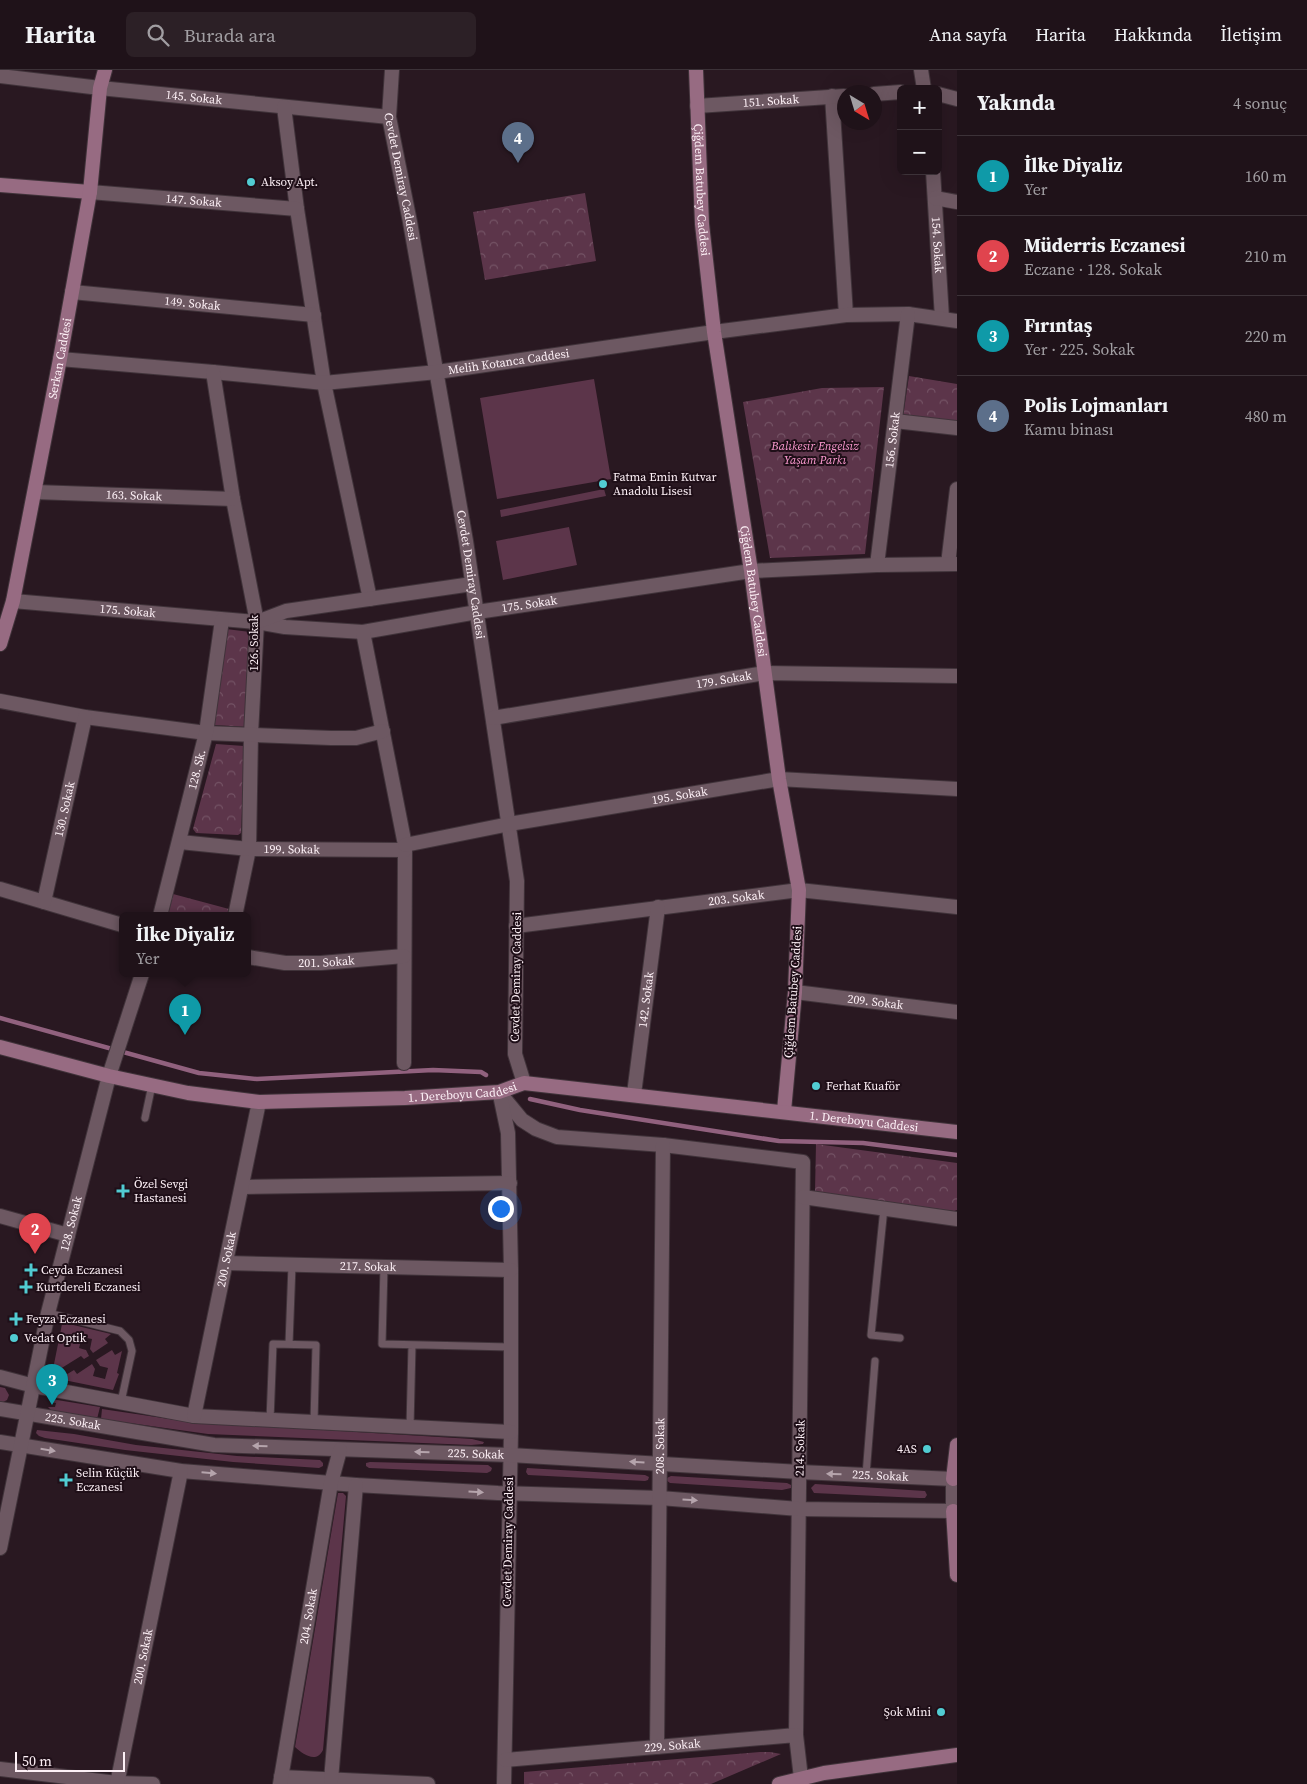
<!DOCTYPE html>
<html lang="tr">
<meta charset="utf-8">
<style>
:root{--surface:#1f1219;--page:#2c2026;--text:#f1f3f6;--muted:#a19ea2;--line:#3c3238;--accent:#7c3aed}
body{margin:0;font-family:"Source Serif 4",serif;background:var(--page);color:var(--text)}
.controls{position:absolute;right:15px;top:15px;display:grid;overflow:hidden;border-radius:8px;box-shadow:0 5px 20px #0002}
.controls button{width:45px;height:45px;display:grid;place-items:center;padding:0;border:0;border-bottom:1px solid var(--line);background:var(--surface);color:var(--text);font:25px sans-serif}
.compass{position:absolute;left:837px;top:15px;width:45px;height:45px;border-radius:50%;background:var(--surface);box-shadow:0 5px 20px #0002;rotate:142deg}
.scale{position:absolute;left:15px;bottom:12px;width:110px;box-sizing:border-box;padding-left:5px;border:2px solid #fdf0f6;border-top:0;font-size:14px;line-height:18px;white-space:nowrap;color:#fdf0f6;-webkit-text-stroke:4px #1f0f18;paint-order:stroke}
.you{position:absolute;left:500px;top:1138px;width:18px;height:18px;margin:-12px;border:4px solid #fff;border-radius:50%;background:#1a73e8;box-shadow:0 0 0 8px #1a73e833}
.badge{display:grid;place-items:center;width:32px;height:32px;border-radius:50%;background:var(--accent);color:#fff;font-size:16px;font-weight:700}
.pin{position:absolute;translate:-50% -41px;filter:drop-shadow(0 1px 2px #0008)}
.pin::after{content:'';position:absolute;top:26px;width:18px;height:15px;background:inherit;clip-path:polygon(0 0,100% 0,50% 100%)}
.popup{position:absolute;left:119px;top:842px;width:132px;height:65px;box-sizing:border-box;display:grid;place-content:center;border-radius:8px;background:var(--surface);filter:drop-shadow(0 1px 4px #0005);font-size:16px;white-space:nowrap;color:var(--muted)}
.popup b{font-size:19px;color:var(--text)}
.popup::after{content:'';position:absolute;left:50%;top:100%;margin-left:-10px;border:10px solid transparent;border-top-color:var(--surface)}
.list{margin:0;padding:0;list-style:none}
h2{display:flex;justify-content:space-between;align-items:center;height:65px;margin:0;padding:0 20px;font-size:21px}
h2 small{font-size:16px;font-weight:400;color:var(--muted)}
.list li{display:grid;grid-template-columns:32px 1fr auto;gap:15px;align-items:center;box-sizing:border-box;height:80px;padding:0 20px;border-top:1px solid var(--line)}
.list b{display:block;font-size:19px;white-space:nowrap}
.list p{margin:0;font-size:16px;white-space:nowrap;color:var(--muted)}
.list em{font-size:16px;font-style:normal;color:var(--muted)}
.icon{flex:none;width:28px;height:28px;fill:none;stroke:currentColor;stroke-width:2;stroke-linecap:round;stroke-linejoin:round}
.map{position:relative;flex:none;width:957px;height:1714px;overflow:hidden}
header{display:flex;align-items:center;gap:30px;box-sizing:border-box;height:70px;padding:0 25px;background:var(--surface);border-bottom:1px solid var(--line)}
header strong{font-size:24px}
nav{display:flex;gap:28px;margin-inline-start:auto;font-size:18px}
.search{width:350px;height:45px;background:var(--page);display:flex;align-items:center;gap:12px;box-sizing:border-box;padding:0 18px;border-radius:8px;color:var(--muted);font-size:19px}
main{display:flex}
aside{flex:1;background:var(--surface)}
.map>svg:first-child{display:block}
</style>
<header>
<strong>Harita</strong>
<div class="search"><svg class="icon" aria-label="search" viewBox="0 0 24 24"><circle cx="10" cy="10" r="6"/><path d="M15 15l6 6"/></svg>Burada ara</div>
<nav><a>Ana sayfa</a><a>Harita</a><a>Hakkında</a><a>İletişim</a></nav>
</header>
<main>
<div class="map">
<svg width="957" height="1714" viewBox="0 0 957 1714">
<defs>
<pattern id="park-crowns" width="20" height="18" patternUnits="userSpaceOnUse" patternTransform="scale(1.25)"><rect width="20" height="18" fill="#5c354a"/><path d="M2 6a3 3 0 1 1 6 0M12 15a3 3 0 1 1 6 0" fill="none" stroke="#745365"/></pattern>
</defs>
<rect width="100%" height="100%" fill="#291821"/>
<path fill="#5c354a" d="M594 309 611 409 497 429 480 328Z
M604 419 606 426 501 447 500 440Z
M569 457 577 495 503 510 496 471Z
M65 1253 111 1264 105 1269 108 1273 93 1283 90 1279 92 1269 82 1267 79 1278 86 1280 89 1286 84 1289 81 1286 52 1304 62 1254Z
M112 1280 115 1285 122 1281 117 1303 119 1304 113 1320 59 1309 74 1300 77 1304 92 1294 95 1299 93 1306 105 1309 108 1298 100 1296 96 1290Z
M0 1317 5 1318 9 1325 7 1330 3 1332H0Z
M51 1329 100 1337 97 1349 52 1341 48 1337H55L56 1333 50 1332Z
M102 1339 190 1352 472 1369 484 1372 483 1374 471 1375 208 1364 101 1349Z
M37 1360 74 1364 136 1375 237 1386 320 1390 323 1393V1396L319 1398 233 1392 125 1380 45 1368 39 1366 36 1363Z
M370 1392 488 1395 492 1398 491 1401 487 1403 369 1398 366 1396V1393Z
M527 1398 645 1405 649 1407 648 1410 645 1411 528 1405 526 1402Z
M671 1406 787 1413 791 1415V1418L782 1420 670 1413 666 1410 667 1408Z
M815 1414 925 1421 927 1425 925 1428H919L814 1423 811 1418Z
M338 1423H343L346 1426 323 1680C316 1694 303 1684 295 1677Z"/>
<path fill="url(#park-crowns)" d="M585 123 596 191 485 210 473 142Z
M909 306 957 314V354L903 346Z
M884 317 865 484 770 488 743 332 822 318Z
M226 559 250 562 246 657 214 655Z
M216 674 244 676 245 678 241 763 238 765 196 763 193 759Z
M173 824 229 839 227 846H167Z
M816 1074 957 1093V1140L954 1141 815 1122Z
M760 1682H770L781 1684 711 1714H524V1702Z"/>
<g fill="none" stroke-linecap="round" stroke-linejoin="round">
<path stroke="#91617e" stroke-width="4.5" d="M0 948 199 1003 257 1009 433 1000 481 1002 486 1005
M530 1029 580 1040 779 1071 863 1073 957 1085"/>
<g stroke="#40333a" stroke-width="9">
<path id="service" d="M145 1048 152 1015
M884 1138 871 1265 900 1268
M384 1197 382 1274 511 1277
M48 1243 120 1261 129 1270 132 1281 121 1332
M289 1274 292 1195
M270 1350 273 1274 316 1275 314 1352
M410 1357 412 1275
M866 1405 875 1291"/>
</g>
<g stroke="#40333a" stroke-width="16">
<g id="minor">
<path id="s1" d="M392 0 389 47 410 152 466 471 517 811 515 984 524 1013"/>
<path d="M921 0 924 19"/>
<path id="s2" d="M0 6 100 18 389 47"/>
<path d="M874 24 901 22"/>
<path d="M938 24 957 29"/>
<path d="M832 26 846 245"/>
<path id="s3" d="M697 36 844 26"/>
<path d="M284 37 297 139 324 313 370 529"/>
<path id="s4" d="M933 101 942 248"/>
<path id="s5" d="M90 122 297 139"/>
<path d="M935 128 957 132"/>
<path id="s6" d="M72 222 314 245"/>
<path id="s7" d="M60 289 213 302 324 313 437 302 714 262 846 245 908 244 957 251"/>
<path d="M213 302 233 429 257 552 251 664 249 779 235 846"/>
<path d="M895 351 957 358"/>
<path id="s8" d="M35 422 233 429"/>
<path d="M948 494 957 419"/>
<path id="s9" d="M877 495 908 244"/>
<path id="s10" d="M13 531 257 552 285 557 363 562 477 542 751 501 877 495 957 494"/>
<path d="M257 552 286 541 472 514"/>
<path d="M363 562 405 775 404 993"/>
<path d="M0 631 85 647 206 663 331 668H356L383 661"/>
<path id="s11" d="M493 648 765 603 957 606"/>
<path id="s12" d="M180 772 249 779 405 780"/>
<path id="s13" d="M405 775 509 754 779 709 957 719"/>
<path d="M0 819 122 855"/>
<path id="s14" d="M44 832 85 647"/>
<path id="s15" d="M160 846 206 663 222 550"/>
<path id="s16" d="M516 856 799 820 957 837"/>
<path id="s17" d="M248 887 285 893H321L404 886"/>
<path id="s18" d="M795 922 957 942"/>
<path d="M499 1022 522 1050 536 1059 557 1067 663 1075 803 1092 796 1665"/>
<path id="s19" d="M634 1024 658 837"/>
<path d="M500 1025 508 1063 511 1200V1362L504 1714"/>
<path d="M242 1117 510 1113"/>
<path d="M803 1127 957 1149"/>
<path d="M0 1146 68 1165"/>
<path id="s20" d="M226 1193 511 1200"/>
<path d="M0 1307 34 1316 194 1346 511 1362"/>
<path id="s21" d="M0 1339 214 1375 510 1385 800 1402 953 1409V1441L799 1439 660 1428 498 1423 356 1415 181 1401 0 1372"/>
<path id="s22" d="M194 1346 259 1032"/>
<path id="s23" d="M0 1478 48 1243 109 1006 142 904"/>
<path id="s24" d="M657 1677 663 1075"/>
<path id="s25" d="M505 1690 796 1665 801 1708"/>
<path d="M0 1699 117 1713 153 1714"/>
<path d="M281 1707 428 1714"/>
<path d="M331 1710 356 1415"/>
<path id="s26" d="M117 1714 181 1401"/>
<path id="s27" d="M280 1714 331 1413 340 1380"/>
</g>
</g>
<g stroke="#40333a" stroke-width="16">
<g id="secondary">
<path id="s28" d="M696 0 702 154 714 262 751 501 779 709 799 820 795 922 784 1041"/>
<path d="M0 115 90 122"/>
<path id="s29" d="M0 574 13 531 60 289 90 122 100 18 105 0"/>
<path id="s30" d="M0 977 109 1006 188 1023 259 1032 405 1028 499 1022 524 1013 957 1062"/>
<path d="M953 1409 957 1375"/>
<path d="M953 1441 957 1505"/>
<path d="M779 1714 824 1703 957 1685"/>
</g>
</g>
<use href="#service" stroke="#6d5862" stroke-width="7"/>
<use href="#minor" stroke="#6d5862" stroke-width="14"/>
<use href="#secondary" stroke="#976b82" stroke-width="14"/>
</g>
<defs><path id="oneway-solid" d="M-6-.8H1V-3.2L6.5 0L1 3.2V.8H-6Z" transform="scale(1.25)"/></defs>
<g fill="#b5a4ac">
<use href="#oneway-solid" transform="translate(260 1376) rotate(-178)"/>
<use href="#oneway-solid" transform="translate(48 1380) rotate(9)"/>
<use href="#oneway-solid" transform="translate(422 1382) rotate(-178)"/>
<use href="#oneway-solid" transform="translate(637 1392) rotate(-177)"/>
<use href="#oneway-solid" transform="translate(209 1403) rotate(5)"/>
<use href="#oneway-solid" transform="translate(834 1404) rotate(-178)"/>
<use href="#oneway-solid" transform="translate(476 1422) rotate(3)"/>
<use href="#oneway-solid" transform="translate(690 1430) rotate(4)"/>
</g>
<g fill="#51ccd2" stroke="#1f0f18" stroke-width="2">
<circle cx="251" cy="112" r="5"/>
<circle cx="603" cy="414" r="5"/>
<circle cx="816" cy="1016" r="5"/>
<path d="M120.5 1113.5h5v5h5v5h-5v5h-5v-5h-5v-5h5z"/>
<path d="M28.5 1192.5h5v5h5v5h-5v5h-5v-5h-5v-5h5z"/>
<path d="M23.5 1209.5h5v5h5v5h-5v5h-5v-5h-5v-5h5z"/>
<path d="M13.5 1241.5h5v5h5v5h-5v5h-5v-5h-5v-5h5z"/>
<circle cx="14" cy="1268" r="5"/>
<circle cx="927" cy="1379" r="5"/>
<path d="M63.5 1402.5h5v5h5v5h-5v5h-5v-5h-5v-5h5z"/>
<circle cx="941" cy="1642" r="5"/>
</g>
<g text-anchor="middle" stroke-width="4" stroke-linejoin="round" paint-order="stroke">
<g font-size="12" fill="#fdf0f6" stroke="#1f0f18">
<text dy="4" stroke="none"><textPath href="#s2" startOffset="195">145. Sokak</textPath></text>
<text dy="4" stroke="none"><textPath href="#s3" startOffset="74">151. Sokak</textPath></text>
<text dy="4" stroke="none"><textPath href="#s1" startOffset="108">Cevdet Demiray Caddesi</textPath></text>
<text dy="4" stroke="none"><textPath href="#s28" startOffset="120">Çiğdem Batubey Caddesi</textPath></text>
<text dy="4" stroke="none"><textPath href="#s5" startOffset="104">147. Sokak</textPath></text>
<text dy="4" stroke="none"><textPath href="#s4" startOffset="74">154. Sokak</textPath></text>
<text dy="4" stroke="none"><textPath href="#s6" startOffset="121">149. Sokak</textPath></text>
<text dy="4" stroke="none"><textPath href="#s29" startOffset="292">Serkan Caddesi</textPath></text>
<text dy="4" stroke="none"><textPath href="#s7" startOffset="451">Melih Kotanca Caddesi</textPath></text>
<text dy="4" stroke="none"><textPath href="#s9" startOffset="126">156. Sokak</textPath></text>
<text dy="4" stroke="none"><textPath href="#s8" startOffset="99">163. Sokak</textPath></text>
<text dy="4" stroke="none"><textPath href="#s1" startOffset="512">Cevdet Demiray Caddesi</textPath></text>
<text dy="4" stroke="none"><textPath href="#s28" startOffset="525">Çiğdem Batubey Caddesi</textPath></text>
<text dy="4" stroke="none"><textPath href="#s10" startOffset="520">175. Sokak</textPath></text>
<text dy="4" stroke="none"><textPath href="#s10" startOffset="115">175. Sokak</textPath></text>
<text transform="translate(254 573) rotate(-90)" y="4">126. Sokak</text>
<text dy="4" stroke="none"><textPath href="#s11" startOffset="234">179. Sokak</textPath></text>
<text dy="4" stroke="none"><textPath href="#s15" startOffset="151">128. Sk.</textPath></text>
<text dy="4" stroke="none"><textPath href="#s13" startOffset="279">195. Sokak</textPath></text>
<text dy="4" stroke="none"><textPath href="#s14" startOffset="95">130. Sokak</textPath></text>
<text dy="4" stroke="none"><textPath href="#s12" startOffset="112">199. Sokak</textPath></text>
<text dy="4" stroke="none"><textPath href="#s16" startOffset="222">203. Sokak</textPath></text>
<text dy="4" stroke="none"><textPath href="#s17" startOffset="79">201. Sokak</textPath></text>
<text transform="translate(516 907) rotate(-89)" y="4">Cevdet Demiray Caddesi</text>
<text transform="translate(793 922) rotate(-86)" y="4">Çiğdem Batubey Caddesi</text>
<text dy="4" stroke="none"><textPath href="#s19" startOffset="95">142. Sokak</textPath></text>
<text dy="4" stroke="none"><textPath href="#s18" startOffset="81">209. Sokak</textPath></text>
<text dy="4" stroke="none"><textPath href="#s30" startOffset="469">1. Dereboyu Caddesi</textPath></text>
<text dy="4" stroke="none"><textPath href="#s30" startOffset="874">1. Dereboyu Caddesi</textPath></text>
<text dy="4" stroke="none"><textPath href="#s23" startOffset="332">128. Sokak</textPath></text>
<text dy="4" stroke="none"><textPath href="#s22" startOffset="160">200. Sokak</textPath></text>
<text dy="4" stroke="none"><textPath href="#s20" startOffset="142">217. Sokak</textPath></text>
<text dy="4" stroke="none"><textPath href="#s21" startOffset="74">225. Sokak</textPath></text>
<text dy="4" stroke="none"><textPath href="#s24" startOffset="301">208. Sokak</textPath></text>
<text transform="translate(800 1378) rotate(-89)" y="4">214. Sokak</text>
<text dy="4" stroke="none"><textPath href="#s21" startOffset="479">225. Sokak</textPath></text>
<text dy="4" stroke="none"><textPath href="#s21" startOffset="884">225. Sokak</textPath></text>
<text transform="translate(508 1472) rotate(-89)" y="4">Cevdet Demiray Caddesi</text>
<text dy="4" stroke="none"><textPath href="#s27" startOffset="170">204. Sokak</textPath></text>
<text dy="4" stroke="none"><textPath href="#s26" startOffset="130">200. Sokak</textPath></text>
<text dy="4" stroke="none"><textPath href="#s25" startOffset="168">229. Sokak</textPath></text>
</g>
<g font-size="12" fill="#fdf0f6" stroke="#1f0f18" text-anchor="start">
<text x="261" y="116">Aksoy Apt.</text>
<text x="613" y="411">Fatma Emin Kutvar<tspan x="613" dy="14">Anadolu Lisesi</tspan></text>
<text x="826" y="1020">Ferhat Kuaför</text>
<text x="134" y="1118">Özel Sevgi<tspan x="134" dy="14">Hastanesi</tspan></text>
<text x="41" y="1204">Ceyda Eczanesi</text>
<text x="36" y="1221">Kurtdereli Eczanesi</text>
<text x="26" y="1253">Feyza Eczanesi</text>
<text x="24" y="1272">Vedat Optik</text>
<text x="917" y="1383" text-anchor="end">4AS</text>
<text x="76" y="1407">Selin Küçük<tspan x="76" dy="14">Eczanesi</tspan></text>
<text x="931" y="1646" text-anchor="end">Şok Mini</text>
</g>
<g font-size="12" font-style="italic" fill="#fe9cd2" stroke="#1f0f18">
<text x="815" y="380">Balıkesir Engelsiz<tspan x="815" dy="14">Yaşam Parkı</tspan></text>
</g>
</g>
</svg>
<div class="controls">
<button>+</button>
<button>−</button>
</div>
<svg class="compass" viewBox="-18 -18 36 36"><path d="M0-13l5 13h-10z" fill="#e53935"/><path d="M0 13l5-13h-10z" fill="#a19ea2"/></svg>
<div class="scale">50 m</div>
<div class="you"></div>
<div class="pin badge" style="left:185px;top:965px;background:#0f9aa8">1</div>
<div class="popup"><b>İlke Diyaliz</b>Yer</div>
<div class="pin badge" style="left:35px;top:1184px;background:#e0444e">2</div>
<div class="pin badge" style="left:52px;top:1335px;background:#0f9aa8">3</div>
<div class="pin badge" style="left:518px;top:93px;background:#5c6f8a">4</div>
</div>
<aside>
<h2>Yakında<small>4 sonuç</small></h2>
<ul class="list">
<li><span class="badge" style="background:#0f9aa8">1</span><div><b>İlke Diyaliz</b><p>Yer</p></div><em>160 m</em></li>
<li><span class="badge" style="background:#e0444e">2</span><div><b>Müderris Eczanesi</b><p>Eczane · 128. Sokak</p></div><em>210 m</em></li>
<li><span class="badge" style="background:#0f9aa8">3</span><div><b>Fırıntaş</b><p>Yer · 225. Sokak</p></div><em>220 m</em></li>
<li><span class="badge" style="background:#5c6f8a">4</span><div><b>Polis Lojmanları</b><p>Kamu binası</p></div><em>480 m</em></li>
</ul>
</aside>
</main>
